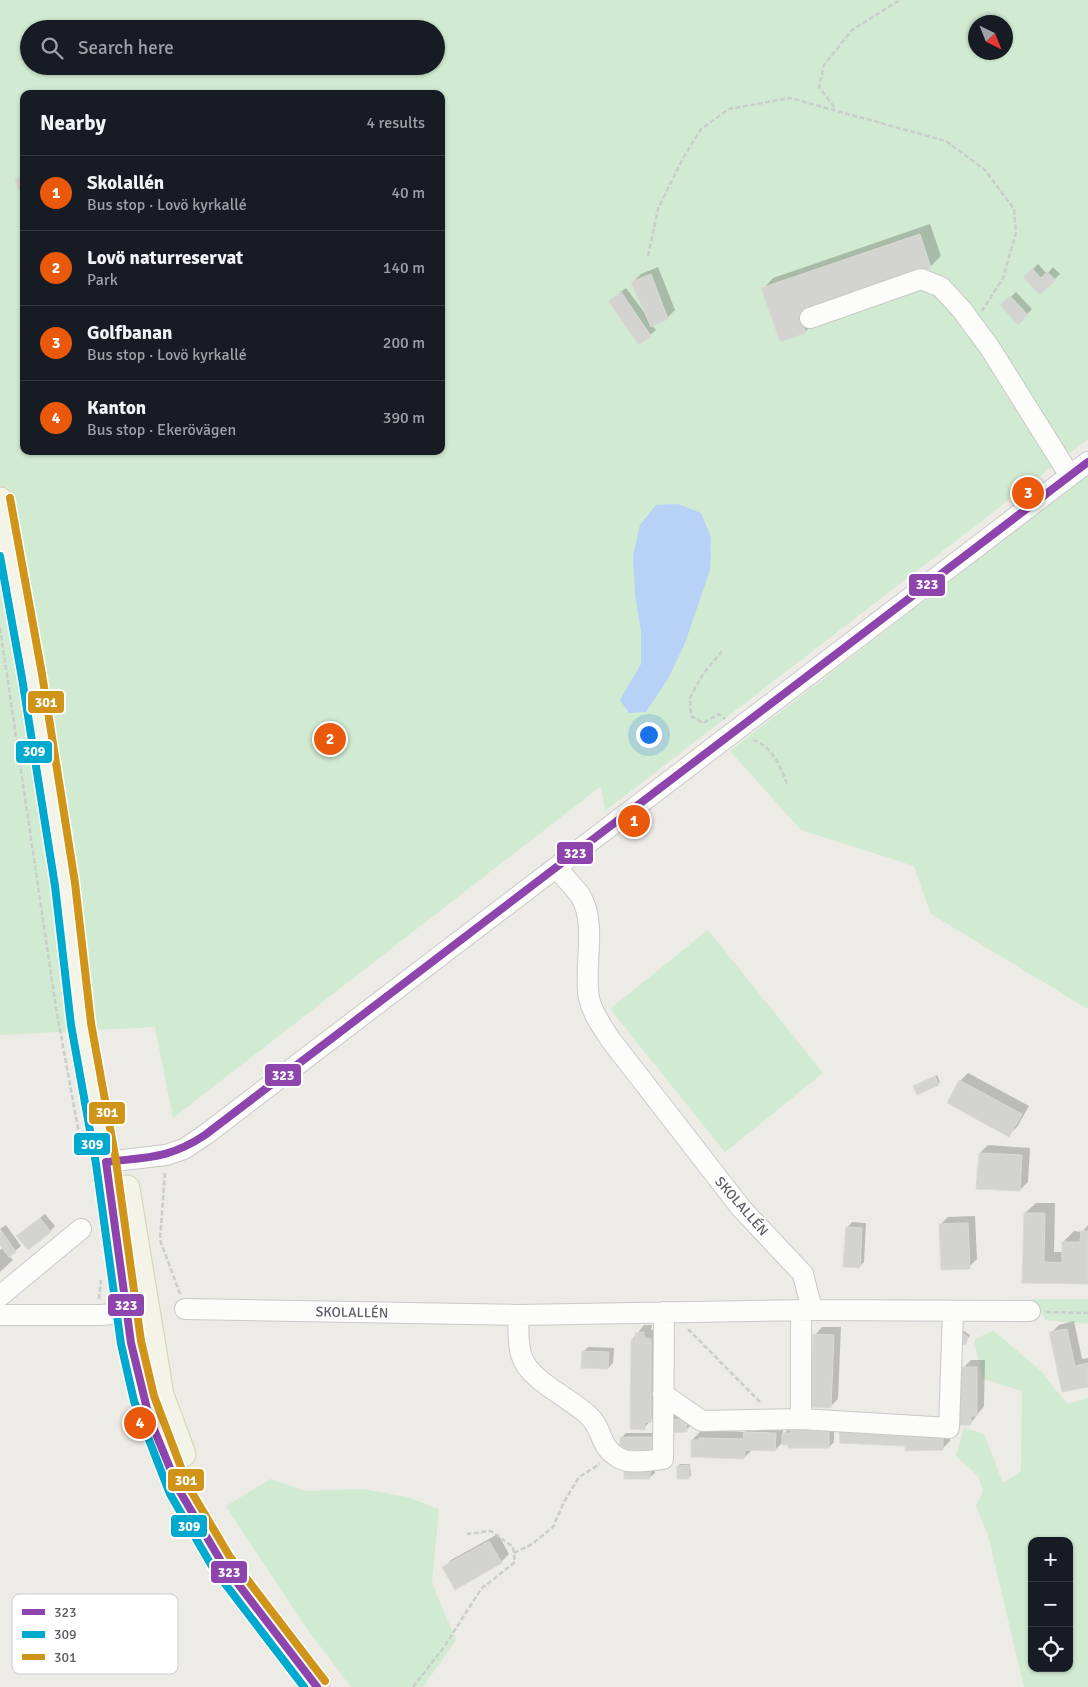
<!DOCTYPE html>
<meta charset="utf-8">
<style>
:root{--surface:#171b24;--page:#242831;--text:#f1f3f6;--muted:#9ea1a6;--line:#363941;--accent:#ea580c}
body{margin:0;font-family:Signika,sans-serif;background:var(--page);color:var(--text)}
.controls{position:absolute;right:15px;bottom:15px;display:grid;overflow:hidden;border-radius:10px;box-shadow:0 1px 4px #0004}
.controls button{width:45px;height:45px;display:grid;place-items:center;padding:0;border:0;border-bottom:1px solid var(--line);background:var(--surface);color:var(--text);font:25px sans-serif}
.compass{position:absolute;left:968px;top:15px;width:45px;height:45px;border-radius:50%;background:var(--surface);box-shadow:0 1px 4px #0004;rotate:137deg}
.you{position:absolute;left:648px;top:734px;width:18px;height:18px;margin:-12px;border:4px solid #fff;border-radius:50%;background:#1a73e8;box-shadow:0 0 0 8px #1a73e833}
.badge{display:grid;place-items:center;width:32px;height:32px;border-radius:50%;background:var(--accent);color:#fff;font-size:16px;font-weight:700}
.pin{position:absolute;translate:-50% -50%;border:2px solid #fff;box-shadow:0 1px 5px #0006}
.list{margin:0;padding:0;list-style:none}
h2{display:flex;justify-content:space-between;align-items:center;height:65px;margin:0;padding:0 20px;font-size:21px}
h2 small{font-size:16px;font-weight:400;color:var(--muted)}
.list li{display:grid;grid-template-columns:32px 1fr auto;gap:15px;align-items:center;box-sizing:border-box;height:75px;padding:0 20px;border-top:1px solid var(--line)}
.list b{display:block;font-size:19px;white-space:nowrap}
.list p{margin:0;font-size:16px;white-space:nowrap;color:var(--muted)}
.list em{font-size:16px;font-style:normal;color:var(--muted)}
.icon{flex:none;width:28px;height:28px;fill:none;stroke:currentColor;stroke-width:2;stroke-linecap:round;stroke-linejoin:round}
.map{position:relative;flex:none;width:1088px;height:1687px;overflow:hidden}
.search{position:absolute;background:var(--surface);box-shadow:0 1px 4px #0004;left:20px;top:20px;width:425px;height:55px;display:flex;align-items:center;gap:12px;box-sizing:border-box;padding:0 18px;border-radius:28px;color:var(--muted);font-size:19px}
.panel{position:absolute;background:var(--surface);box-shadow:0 1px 4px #0004;left:20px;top:90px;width:425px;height:365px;border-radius:10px}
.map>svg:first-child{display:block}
</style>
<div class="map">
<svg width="1088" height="1687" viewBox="0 0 1088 1687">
<rect width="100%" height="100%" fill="#ecebe5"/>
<path fill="#d1ead2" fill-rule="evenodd" d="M0 0H1088V439L605 811 601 786 173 1118 155 1027 0 1035ZM976 22H1006V52H976ZM29 29H436V66H29ZM24 94H441V451H24Z
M1088 474V1009L931 914 914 866 801 830 730 751Z
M708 930 823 1073 725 1152 610 1009Z
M1032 1299H1088V1324L1046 1320Z
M993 1330 1043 1373 1067 1404 1088 1398V1687H1024L988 1535 976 1506 983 1491 978 1476 956 1456 964 1428 984 1434 1003 1483 1021 1471 1022 1391 983 1379 974 1340ZM1032 1541H1069V1668H1032Z
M271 1479 305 1491 363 1489 407 1497 439 1509 432 1583 456 1640 423 1687H351L302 1622 226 1506Z"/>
<path fill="#b8d2f7" d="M678 504 701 513 711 537 710 570 685 643 668 679 646 712 629 713 620 700 641 664V631L635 594 633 555 640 525 656 505Z"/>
<path fill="#0003" d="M24 174V187L16 180Z
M930 224 941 256 930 267 816 321 805 332 763 289 773 278Z
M1038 264 1047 274 1053 267 1060 274 1040 293 1025 277Z
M658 267 675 310 667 318 652 325 656 330 640 343 615 296 626 288 647 316 633 282 641 274Z
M1016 292 1032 309 1018 323 1002 305Z
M968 1073 1029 1106 1017 1127 1009 1135 960 1081Z
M937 1075 940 1082 938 1084 914 1086Z
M988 1145 1030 1148 1028 1182 1020 1190 980 1153Z
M1036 1203H1055L1054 1252H1063V1242L1074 1231 1082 1232 1088 1225V1283L1024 1282 1025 1213Z
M45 1214 55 1226 50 1231H23Z
M975 1216 977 1259 969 1267 940 1225 948 1217Z
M852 1222 866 1223 864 1262 859 1267 847 1228Z
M6 1225 21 1246 9 1256 13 1260 0 1272V1250L4 1247 0 1243V1229Z
M1074 1321 1082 1359 1088 1358V1385L1051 1333 1059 1325Z
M644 1325H652L651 1330 659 1331 658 1413 644 1428 632 1340Z
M822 1327H841L838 1399 830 1407 815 1335Z
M964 1331 970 1335 965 1343 962 1333Z
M588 1347 614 1348 613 1363 608 1368 583 1352Z
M971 1360H985L984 1406 971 1423 958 1380 963 1375V1368Z
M691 1414V1425L686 1430 667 1431 672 1415Z
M753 1424 783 1425V1434L789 1429 834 1425V1442L829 1447 789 1444 784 1441 775 1450H752L744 1458 692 1440 700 1432 708 1430 745 1432Z
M865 1426 950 1429V1441L942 1449 841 1441Z
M626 1433H657V1444L651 1449 621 1438Z
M654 1462 655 1473 649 1478 625 1467Z
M680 1464H690L691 1476 688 1478 678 1466Z
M498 1534 509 1554 501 1562 444 1568 451 1560Z"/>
<path fill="#d3d3cf" stroke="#dbdad4" d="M24 177V189L18 190 15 179Z
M920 234 931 268 799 313 806 333 780 342 761 288Z
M1032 268 1041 278 1047 272 1056 280 1040 295 1023 277Z
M651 274 668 319 651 327 631 282Z
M621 292 651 336 639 345 608 301Z
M1010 296 1028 315 1018 325 1000 305Z
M935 1076 939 1085 917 1095 913 1086Z
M959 1080 1022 1114 1009 1137 947 1103Z
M979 1153 1022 1155 1020 1191 976 1189Z
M1024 1213H1045L1044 1262 1062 1263V1242H1080L1081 1231H1088V1284L1022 1283Z
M40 1218 51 1232 28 1250 16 1236Z
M968 1223 970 1269 941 1270 939 1224Z
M846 1227 862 1228 860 1268 843 1267Z
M0 1229 16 1252 9 1257 0 1245Z
M1067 1329 1075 1366 1088 1363V1387L1062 1392 1049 1332Z
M644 1332V1338L651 1339V1423L645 1422V1430L630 1429 631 1340H635V1333Z
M961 1332 968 1337 966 1344 961 1345Z
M813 1334 834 1335 831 1408 810 1407Z
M582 1351 609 1352 608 1369 581 1368Z
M961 1367H977V1416H971V1425H957V1380H961Z
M686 1419 687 1432 666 1433V1420Z
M791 1429H829V1448H788V1445H782V1433H791Z
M839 1429H858V1433L911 1432V1437L943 1436V1450L905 1451V1446L840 1443Z
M744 1432 776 1433 775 1451 745 1450 744 1459 691 1457V1440H699V1438L743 1439Z
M620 1437H652V1451L620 1450Z
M689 1465V1479H677V1466Z
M624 1467H650V1479H624Z
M489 1541 502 1563 455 1590 442 1567Z"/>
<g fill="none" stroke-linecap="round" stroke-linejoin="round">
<g stroke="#c9cac9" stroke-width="22">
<path id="minor" d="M810 318 921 279 941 287 962 310 990 348 1070 476
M557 868C564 877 573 886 580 895 598 924 583 966 589 998 592 1013 602 1026 610 1039L741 1208 803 1274 812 1310
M106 1162 166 1155 184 1149 205 1135 1088 462
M0 1296 81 1229
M185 1309 518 1315 812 1310 1030 1311
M801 1310V1419
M0 1315H101L140 1311
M518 1315C519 1328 517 1345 522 1357 529 1380 570 1398 588 1415 605 1430 597 1447 621 1459 631 1464 652 1460 663 1459L664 1312
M663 1394 702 1421 801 1419 949 1428 953 1311"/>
</g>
<g stroke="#d6d2b1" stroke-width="27">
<path id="major" d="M0 500 32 676 65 885 81 1024 106 1162 131 1343 144 1399 179 1490 222 1563 317 1687
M127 1188 161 1395 183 1454"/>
</g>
<path stroke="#c9cecc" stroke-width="2.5" stroke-dasharray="5 2.5" stroke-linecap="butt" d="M834 107 819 87 824 65 852 30 900 0
M648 256 658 209 683 158 701 129 729 109 790 98 946 141 985 170 1014 209 1016 233 1003 278 982 311
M0 628 56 1008 80 1139
M722 651 703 674 690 698 691 716 703 723 719 714 725 719
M753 740C774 747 780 767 788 786
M165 1173 160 1240 180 1294
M99 1299 101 1280
M1046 1312 1088 1313
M688 1329 761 1403
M514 1553 532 1544 553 1527 564 1502 579 1477 600 1464
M413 1687 444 1647 481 1589 515 1562 513 1547 491 1531 467 1534"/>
<use href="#minor" stroke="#fcfcfb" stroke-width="20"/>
<use href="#major" stroke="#f3f3e7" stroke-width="25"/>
<g stroke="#fff" stroke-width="11">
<path id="bus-1" d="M106 1162C147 1157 169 1159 205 1135L1088 462
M106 1162 131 1343 149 1417 179 1490 222 1563 317 1687"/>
</g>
<g stroke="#fff" stroke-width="11">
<path id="bus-2" d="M0 556 22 678 55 886 71 1025 96 1164 121 1344 134 1401 170 1494 213 1568 304 1687"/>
</g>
<g stroke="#fff" stroke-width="11">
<path id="bus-3" d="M10 498 42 674 75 883 91 1023 116 1161 141 1341 154 1396 188 1486 230 1557 325 1681"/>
</g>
<use href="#bus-1" stroke="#8e44ad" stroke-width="8"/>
<use href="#bus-2" stroke="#00a9ce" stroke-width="8"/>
<use href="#bus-3" stroke="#d09419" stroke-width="8"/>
</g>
<g text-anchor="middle" stroke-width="4" stroke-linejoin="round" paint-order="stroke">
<g font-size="14" fill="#5a5d64" stroke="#fff">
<text transform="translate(742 1206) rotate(49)" y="5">SKOLALLÉN</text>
<text transform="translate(352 1312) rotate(1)" y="5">SKOLALLÉN</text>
</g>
</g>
<rect x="12" y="1594" width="166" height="80" rx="8" fill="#fff" stroke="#ceced0" stroke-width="1"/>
<rect x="22" y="1609" width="23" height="6" fill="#8e44ad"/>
<rect x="22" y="1631" width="23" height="7" fill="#00a9ce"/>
<rect x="22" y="1654" width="23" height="6" fill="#d09419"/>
<g font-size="14" fill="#5a5d64">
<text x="54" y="1617">323</text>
<text x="54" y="1639">309</text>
<text x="54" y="1662">301</text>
</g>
<g stroke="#fff" stroke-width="2">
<rect x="908" y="573" width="38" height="24" rx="5" fill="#8e44ad"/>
<rect x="27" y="690" width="38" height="24" rx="5" fill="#d09419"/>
<rect x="15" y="740" width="38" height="24" rx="5" fill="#00a9ce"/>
<rect x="556" y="841" width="38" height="24" rx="5" fill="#8e44ad"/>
<rect x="264" y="1063" width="38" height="24" rx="5" fill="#8e44ad"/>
<rect x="88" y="1101" width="38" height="24" rx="5" fill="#d09419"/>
<rect x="73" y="1132" width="38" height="24" rx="5" fill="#00a9ce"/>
<rect x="107" y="1293" width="38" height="24" rx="5" fill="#8e44ad"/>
<rect x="167" y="1468" width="38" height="24" rx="5" fill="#d09419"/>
<rect x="170" y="1514" width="38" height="24" rx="5" fill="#00a9ce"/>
<rect x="210" y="1560" width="38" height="24" rx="5" fill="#8e44ad"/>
</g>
<g font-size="14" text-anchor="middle" font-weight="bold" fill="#fff">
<text x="927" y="589">323</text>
<text x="46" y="707">301</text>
<text x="34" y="756">309</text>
<text x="575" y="858">323</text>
<text x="283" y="1080">323</text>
<text x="107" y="1117">301</text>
<text x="92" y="1149">309</text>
<text x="126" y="1310">323</text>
<text x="186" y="1485">301</text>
<text x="189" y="1531">309</text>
<text x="229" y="1577">323</text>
</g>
</svg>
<div class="controls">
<button>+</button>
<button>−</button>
<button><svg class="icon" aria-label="locate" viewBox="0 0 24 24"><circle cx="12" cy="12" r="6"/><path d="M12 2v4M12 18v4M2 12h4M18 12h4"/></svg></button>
</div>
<svg class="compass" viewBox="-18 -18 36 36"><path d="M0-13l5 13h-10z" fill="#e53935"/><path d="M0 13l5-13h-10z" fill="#9ea1a6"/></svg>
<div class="you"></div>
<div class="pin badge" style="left:634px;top:821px">1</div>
<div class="pin badge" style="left:330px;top:739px">2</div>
<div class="pin badge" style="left:1028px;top:493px">3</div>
<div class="pin badge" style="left:140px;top:1423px">4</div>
<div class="search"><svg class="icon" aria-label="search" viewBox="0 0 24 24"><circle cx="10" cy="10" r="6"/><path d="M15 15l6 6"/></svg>Search here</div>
<section class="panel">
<h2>Nearby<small>4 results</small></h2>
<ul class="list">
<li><span class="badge">1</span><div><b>Skolallén</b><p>Bus stop · Lovö kyrkallé</p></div><em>40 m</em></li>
<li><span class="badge">2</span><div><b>Lovö naturreservat</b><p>Park</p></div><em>140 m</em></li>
<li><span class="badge">3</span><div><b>Golfbanan</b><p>Bus stop · Lovö kyrkallé</p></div><em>200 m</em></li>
<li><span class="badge">4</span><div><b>Kanton</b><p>Bus stop · Ekerövägen</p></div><em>390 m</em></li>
</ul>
</section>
</div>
